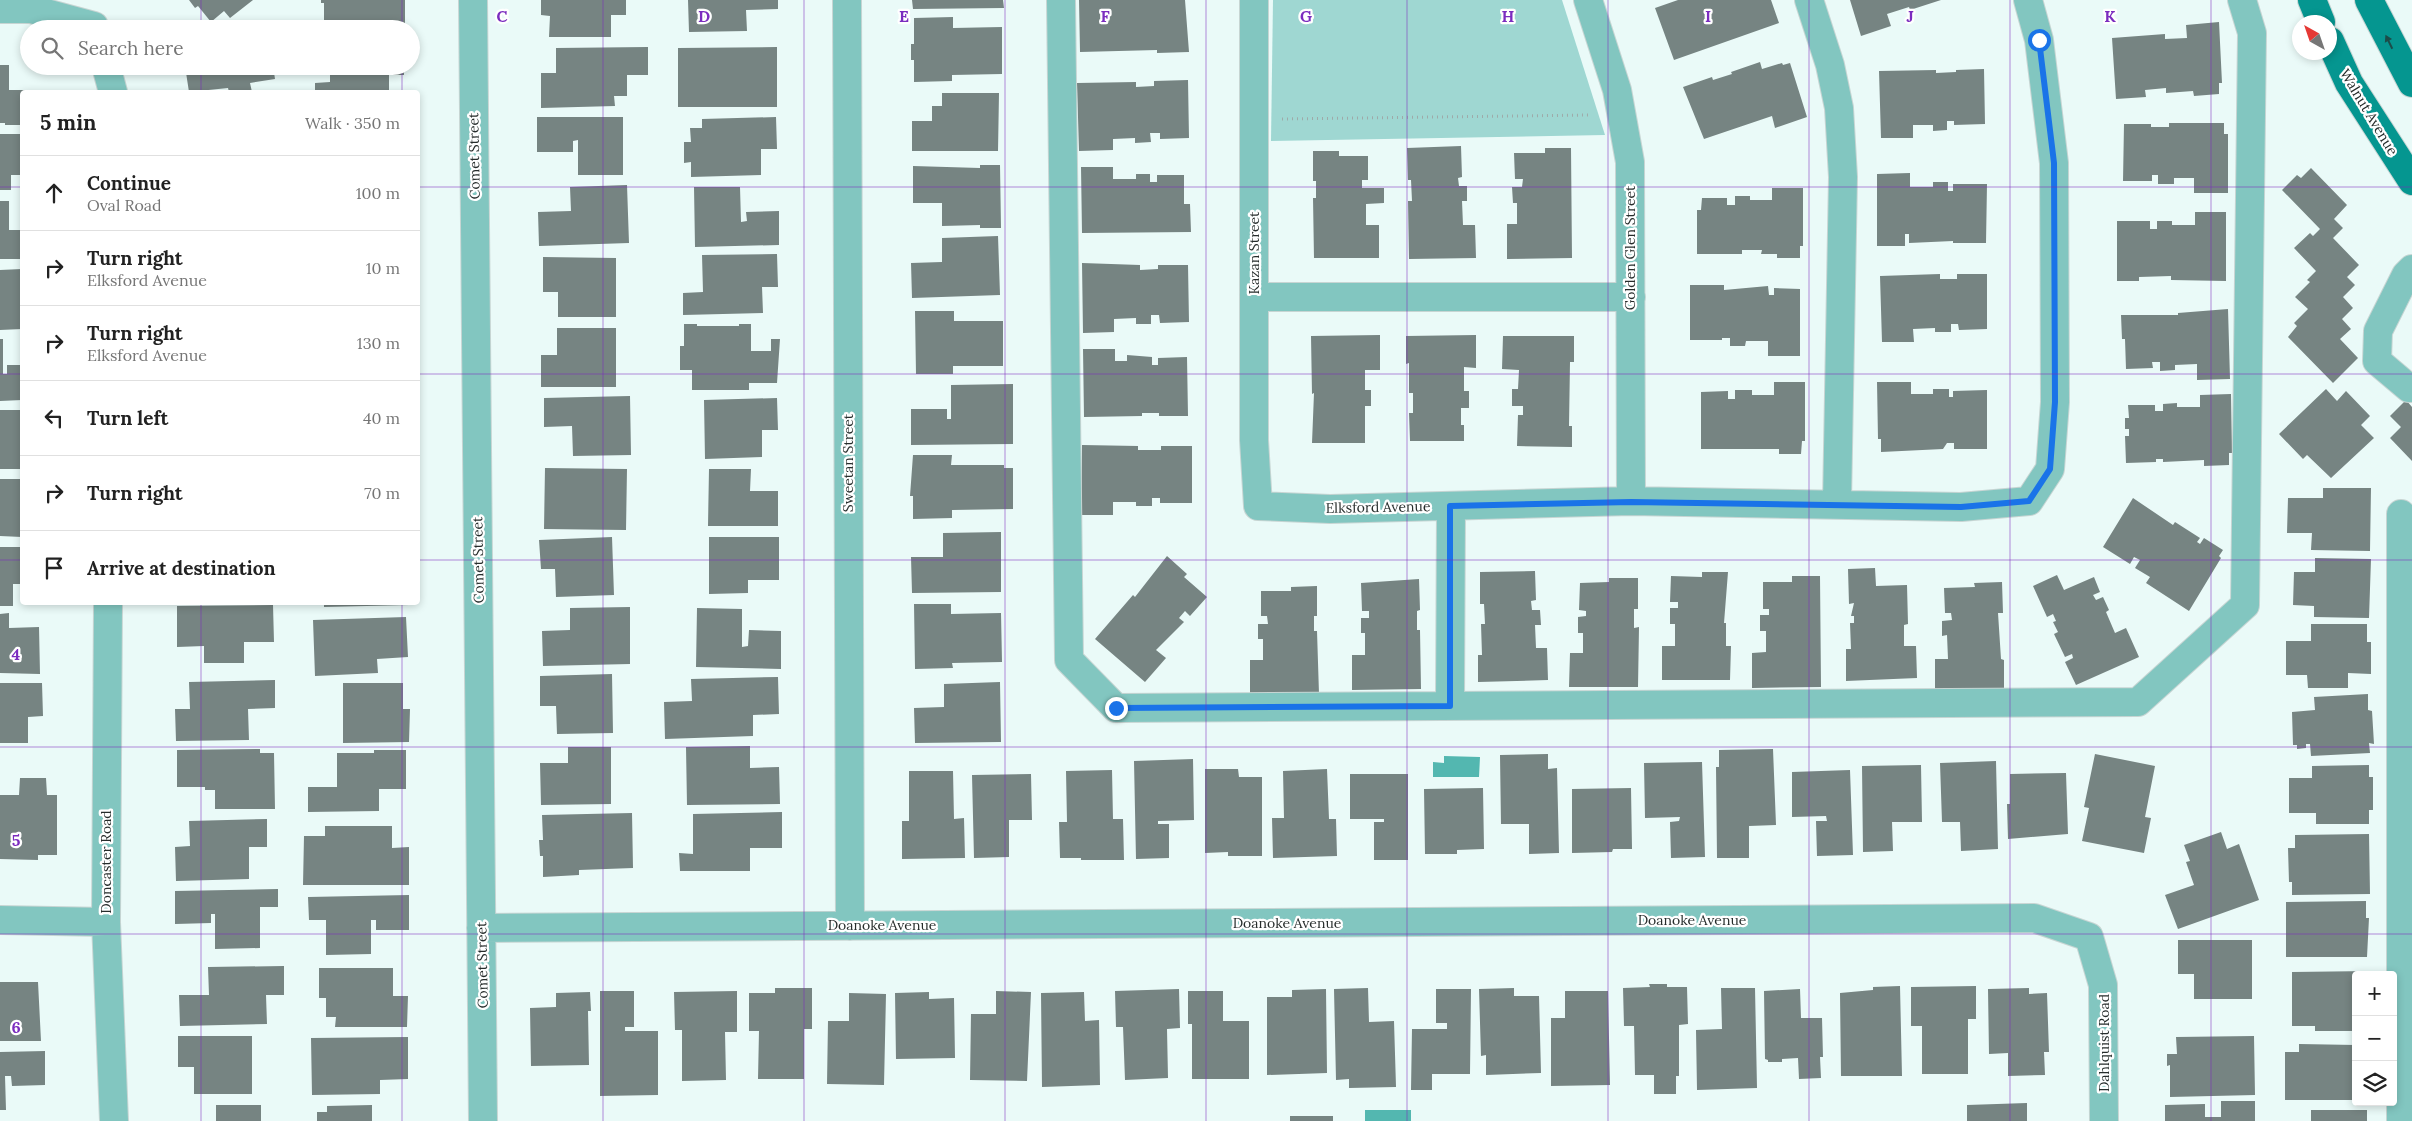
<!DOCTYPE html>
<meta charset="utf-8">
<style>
:root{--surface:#fff;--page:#f6f6f6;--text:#222;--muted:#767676;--line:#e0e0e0}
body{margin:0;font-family:Lora,serif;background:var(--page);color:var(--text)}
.controls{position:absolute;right:15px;bottom:15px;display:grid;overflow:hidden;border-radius:5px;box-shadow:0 2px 8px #0003}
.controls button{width:45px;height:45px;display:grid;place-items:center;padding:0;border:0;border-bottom:1px solid var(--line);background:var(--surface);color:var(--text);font:25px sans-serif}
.compass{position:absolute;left:2292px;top:15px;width:45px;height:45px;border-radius:50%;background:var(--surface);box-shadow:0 2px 8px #0003;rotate:320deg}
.stop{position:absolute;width:15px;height:15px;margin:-11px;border:4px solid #1a73e8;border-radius:50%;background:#fff}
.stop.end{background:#1a73e8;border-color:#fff;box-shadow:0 1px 5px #0008}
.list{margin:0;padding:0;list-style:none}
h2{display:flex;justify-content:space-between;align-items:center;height:65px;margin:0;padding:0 20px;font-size:21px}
h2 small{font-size:16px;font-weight:400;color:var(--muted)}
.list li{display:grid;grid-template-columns:32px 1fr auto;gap:15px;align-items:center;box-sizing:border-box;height:75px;padding:0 20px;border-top:1px solid var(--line)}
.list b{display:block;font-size:19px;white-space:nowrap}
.list p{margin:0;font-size:16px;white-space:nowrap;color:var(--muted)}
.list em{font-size:16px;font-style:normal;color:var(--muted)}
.icon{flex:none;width:28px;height:28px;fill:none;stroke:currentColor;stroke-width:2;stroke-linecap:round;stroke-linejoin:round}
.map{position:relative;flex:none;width:2412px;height:1121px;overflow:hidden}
.search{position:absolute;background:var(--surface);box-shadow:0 2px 8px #0003;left:20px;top:20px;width:400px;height:55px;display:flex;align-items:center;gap:12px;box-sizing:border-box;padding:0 18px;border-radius:28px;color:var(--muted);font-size:19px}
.panel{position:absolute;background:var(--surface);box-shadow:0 2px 8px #0003;left:20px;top:90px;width:400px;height:515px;border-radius:5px}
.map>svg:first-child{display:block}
</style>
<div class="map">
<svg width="2412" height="1121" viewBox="0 0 2412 1121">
<rect width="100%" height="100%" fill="#eafaf8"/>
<path fill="#9fd7d2" d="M1273 0H1562L1605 135 1271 141Z"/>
<path fill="#53b7b0" d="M1444 756 1480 757 1479 777H1433V762L1444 763Z
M1365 1110H1411V1121H1365Z"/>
<path fill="#768482" d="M189 0H253L230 18 224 11 211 22 198 6 195 8Z
M321 0H405V29H324V3H321Z
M541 0H626V15H611V37H549L550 16 541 15Z
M688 0H778V9L746 10 747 31 689 32Z
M912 0H1003L1004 8 913 9Z
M1079 0H1185L1189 52 1157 53V50L1080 52Z
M1678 0H1771L1779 23 1674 60 1655 8Z
M1850 0H1941L1910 10 1909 7 1887 14 1891 26 1861 36Z
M953 17V28L1002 27V74L952 75V81L914 82V60H911V44H914V18Z
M266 21 267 29H227V28Z
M2219 22 2222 83H2219V94L2194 96 2193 91 2166 93V88L2145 90 2146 97 2116 99 2112 38 2165 34V39L2187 38 2186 25Z
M648 47V75H627V96H614L615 106 541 108V73H556V48Z
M777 47V107H678V48Z
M1760 62 1762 69 1782 63 1783 65 1790 63 1807 117 1775 128 1772 116 1704 139 1683 87 1712 77 1713 80 1732 74 1731 72Z
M0 65H9V90H39V92H22V125H5V123H0Z
M185 66H273L275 79 250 83 252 92H229L228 88 189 92Z
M330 66H404V75H389V92H315V83L330 82Z
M1984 69 1985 124 1954 125V121H1947V130L1933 131V125H1913V138H1881L1879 71 1936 70V73L1956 72V70Z
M1188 80 1189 138 1160 139V133H1150L1151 142 1135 143V138L1113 139V150L1079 151 1077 83 1136 82V87L1154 86V81Z
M942 93H999L998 151H912V121H932V106H942Z
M537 117H623V175H578V140L573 141V152H537Z
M776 117 777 149H761V175L691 177V162L684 163V142H691L690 128H702V119Z
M2169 123H2224V134H2228V193H2194V178H2174V184H2158V175H2152V181H2123L2124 124H2151V127H2169Z
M0 134H22V175H11V190H0Z
M1461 146 1462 177 1458 178 1459 186H1467V201H1462L1463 225H1475L1476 258 1409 259 1408 201H1412L1411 180H1408L1407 148Z
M1545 148H1571L1572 258 1507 259V224H1517V203H1513L1512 187H1522L1523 179H1515L1514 153H1545Z
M1313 151H1339V156H1368V180H1362V188H1384V203L1366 204V225H1379V258H1314L1313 198H1316V181H1313Z
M980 165H1000L1001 228H980V225L942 226V203H913V166L980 168Z
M1081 167H1113V179H1136V174H1150V182H1157V175H1184V204H1190L1191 232 1082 233Z
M2311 168 2347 205 2334 219 2343 228 2333 238 2359 265 2347 277 2355 285 2343 297 2353 308 2342 319 2351 329 2340 339 2358 358 2333 383 2288 337 2297 326 2294 323 2308 309 2295 297 2310 282 2307 280 2316 271 2294 248 2310 233 2313 236 2320 229 2282 190 2297 175 2301 178Z
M1910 173V187H1933V182H1948V191H1953V184H1987L1986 243H1953V241L1909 243V234H1905V246H1877V174Z
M627 185 629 243 539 246 538 212 571 211 570 187Z
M694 187H740L741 222 747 221 746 212 779 211V245L695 247Z
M1772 188H1803V246H1800V258H1777V254H1761L1762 250H1742V254H1697V210H1701L1702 198H1727V205H1735V196H1750V200H1772Z
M0 201H9V230H22V259H0Z
M2195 212H2226V281L2171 280V276L2139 277V281H2117V221H2150V229H2157V221H2172V225H2195Z
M998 236 1000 295 912 298 911 263 942 262V238Z
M777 254 778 287H762L763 313 683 315V293L703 292 702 255Z
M543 257 616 258V317H558V292H543Z
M1082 263 1140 265V270L1158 269V265H1188L1189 322 1160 323 1159 315H1151V324H1136V318L1114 319V332L1083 333Z
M22 269V329L0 330V270Z
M1940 274V279H1957V274H1987V329L1959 330 1958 324H1951V332H1935V328L1913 329 1914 342H1882L1880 276Z
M1690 285H1724V290L1768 286 1769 295H1774V288L1800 289V356H1768V341H1746L1745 346H1730V338H1722V340H1690Z
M2228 309 2230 379 2197 380V364L2175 365V370L2160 371V362H2152L2153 368 2126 369 2125 339H2122L2121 315H2178V313Z
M915 311H954V321H1003V366H953V374H916Z
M684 324H697V326H739V324H751V351H771V339H780L777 383H749V390H692V370H680V346H684Z
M557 328H616V387H541V355H557Z
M1380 335V370H1365V390H1371V406H1365V443H1312L1314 393 1312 394 1311 336Z
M1476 335V368L1464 367V391H1469V408H1461V425H1464V441H1410L1409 413H1413V393H1409V363L1406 364V336Z
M1503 336H1574V362H1570L1569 426H1572V447L1517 446 1518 415H1523V406H1512V389H1518L1519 370 1502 369Z
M0 339H3V374H7V365H22V400L0 401Z
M1083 349H1115V361H1127V355L1152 357V365H1158V358L1187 357 1188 416H1159V413H1142V416L1084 417Z
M1774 382H1805V441H1802L1801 454H1779V449H1701V392L1728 391V399H1735V390H1752V395H1774Z
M1877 382H1911V394H1933V389H1949V397H1953V391L1987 390V449H1954V443H1947L1943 449 1881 452V439H1878Z
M1013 384V444L911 445V409H947V419H951V385Z
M2326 389 2337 401 2346 391 2370 416 2361 425 2374 438 2331 478 2307 455 2303 459 2279 434Z
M2231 394 2232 453H2229V465L2204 466V460L2163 462V459H2156V462L2126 463 2125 436H2129V429H2125V418H2129L2128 405H2155V411H2163V404L2177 403V407H2200V395Z
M630 396 631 455 573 456 572 426 544 427V398Z
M777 398 778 430H762V457L705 459 704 400Z
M2406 400 2412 407V461L2390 438 2401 427 2390 416Z
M0 410H22V469H0Z
M1082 445 1138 446V450H1161V446H1192V503H1160V498H1152V506H1136V502H1113V515H1081Z
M913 455H952L951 465H1004V468H1013V509L952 510V518L913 519V496H910Z
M545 468 627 469 626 530 544 529Z
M709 469H751L750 491H778V526H708Z
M0 479H22V537L0 536Z
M2323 488H2371L2370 551 2311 550 2312 533H2287L2288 498H2323Z
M2133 498 2173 525 2175 522 2200 538 2197 542 2200 544 2204 538 2223 550 2219 556 2221 558 2189 611 2146 583 2150 577 2135 568 2140 560 2134 557 2130 564 2103 547Z
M1001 532V592L912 593 911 557H943V533Z
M612 537 614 595 556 597 555 569H541L539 540Z
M709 537H779V580H748V593L709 594Z
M0 547H22V584H13V606H0Z
M1167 556 1187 574 1184 577 1207 597 1190 616 1185 611 1179 618 1184 622 1156 650 1166 658 1145 682 1095 639 1133 595 1135 597Z
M2315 558 2371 559 2369 618 2314 617V606L2293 605 2294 572H2315Z
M1875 568 1876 586 1907 585 1908 624 1904 625V646H1916L1917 678 1846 681V649H1851L1850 623H1854V616H1851L1854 603 1849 604 1848 569Z
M1535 571 1536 600 1531 601 1532 610H1540L1541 625H1535L1536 648H1547L1548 680 1478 682V655H1482L1481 624H1485L1484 604H1480V572Z
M1702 572H1728L1724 623H1726V646H1731L1730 680H1662V646H1675V624H1670V608H1678V602H1670L1671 576 1702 577Z
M2057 575 2064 590 2094 577 2100 592 2093 595 2096 600 2103 597 2109 610 2106 612 2115 633 2126 628 2139 657 2076 685 2065 662 2073 658 2072 654 2065 657 2054 634 2058 632 2053 622 2056 621 2053 614 2047 617 2033 586Z
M1792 576H1820L1821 687 1752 688V653L1766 652V631H1760V615H1769V609H1763V582H1792Z
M1609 578H1638V609H1634V628L1639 627 1638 687H1569L1570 653H1583V633H1578V617L1586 616V611L1579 610 1580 583 1609 582Z
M1419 579 1420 610 1417 611V630H1420L1421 689 1352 690V655H1365V633H1361V618H1369V611H1362L1361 583Z
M2002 582 2003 613H1998L2001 659 2004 660V690L1935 691V659H1948L1947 635 1942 636V621L1952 620 1951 613H1945L1944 588 1975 587 1974 583Z
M1317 586V616H1314V631H1317L1319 694H1250V660H1263V639H1258V624H1268L1267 616H1261V591H1291V587Z
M324 602H409V605L324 607Z
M914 604H951V614L1001 613 1002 662 952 663 953 668 915 669Z
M273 605 274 642H244V663H204V646L177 647V606Z
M630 607V664L543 666 542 631 570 630V608Z
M697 608 742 609V647L748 646 749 630 781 631V669L696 667Z
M9 613V628L39 627 40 674 0 673V614Z
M406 617 408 657 377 659 378 673 315 676 313 620Z
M2311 624H2367V642H2371V674L2348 673V688H2308L2307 675H2286V641H2311Z
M612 674 613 733 557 734 556 706H540V676Z
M778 677 779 714 753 715V736L665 739 664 702 692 701 691 679Z
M275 680V708L248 709 249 740 176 741 175 709H190L189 682Z
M1000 682 1001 742 915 743 914 708 944 707V684Z
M0 683H42L43 716 28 717V743H0Z
M343 683H403V709H410L409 742 343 743Z
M2368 694V710L2372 711 2374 744 2369 743 2370 753 2311 756 2310 744H2306V748L2297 749V745H2293L2292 712 2315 710 2314 697Z
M750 746V768L779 767 780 804 687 805 686 747Z
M568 747H611V804L541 805 540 763H568Z
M260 749V753H274L275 809H215V790H205V787H177V750Z
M1773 749 1776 825 1749 826V858H1717L1716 767H1719V750Z
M374 750H406V789H379V811L308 812V787H337V753H374Z
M1548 754V769L1557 768 1559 853 1529 854V824H1501L1500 755Z
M2095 754 2155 766 2145 817 2151 818 2144 853 2082 841 2089 808 2084 807Z
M1193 759 1194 820 1158 821V824H1169V858L1136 859 1134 761Z
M1996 761 1998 849 1961 851 1960 822H1942L1940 763Z
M1702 762 1705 857 1671 858 1670 822 1679 821 1680 817 1645 818 1644 763Z
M1921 765 1922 822H1892L1893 851 1863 852 1862 766Z
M2369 765V777H2373V810H2369V824H2316V813H2289V778H2312V766Z
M1205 769H1238L1239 777H1262V856H1228V852L1205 853Z
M1327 769 1329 819H1336L1337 856 1273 858 1272 818H1284L1283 771Z
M1112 770 1113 819H1123L1124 860H1081V858H1060L1059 822H1067L1066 771Z
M1850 770 1853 855 1817 856 1816 821H1827L1826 816 1792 817V772Z
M909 771H953L954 819 964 818 965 858 902 859V821H909Z
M2066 773 2068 834 2008 839 2007 804H2010V774Z
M1031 774 1032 820H1009V857L974 858 972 775Z
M1350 774H1408V860H1374V822H1384V819H1350Z
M20 778H46L47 795H57V855H38V860L0 859V795H19Z
M1483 788 1484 849 1457 850V854H1425L1424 789Z
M1631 788 1632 849H1613L1612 852 1572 853V789Z
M782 812V848H750V871H680L679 853 693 854V814Z
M632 813 633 868 579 870V875L543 877V856H540L539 840H543L542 815Z
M267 819V847H249V879L176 881 175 847 190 846 189 821Z
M325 826H392V848L409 847V885H303L304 836H325Z
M2221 832 2227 849 2239 844 2259 900 2178 929 2165 895 2194 885 2186 862 2190 861 2184 845Z
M2369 834 2370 894 2292 895V882H2289L2288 848H2295V835Z
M278 889V907H260V948L215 949V914H211V923L175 924V891Z
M409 895V930H376V920H371V954L326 955V920H309L308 897Z
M2366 901V918H2369L2367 957H2286V902Z
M2178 940H2252V999H2194V974H2178Z
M284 966V995H266L267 1024 180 1026 179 995H209L208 967Z
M319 968H393V996H408L407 1027H335L336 1017H326V998H319Z
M2371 971V975H2356V1031H2315V1026H2292V972Z
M0 982H38L41 1041H0Z
M1649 984H1667V987H1687L1688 1024 1679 1025V1076H1676V1094H1654V1075H1635L1634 1026H1624L1623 988 1650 987Z
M1900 986 1902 1076H1841L1840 993 1873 990V987Z
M1976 986V1019H1968V1074H1922V1026H1911V987Z
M775 988H812V1029H804V1079H758L759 1031H749V993H775Z
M1368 988 1369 1022 1394 1021 1396 1087 1349 1088V1079L1336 1080 1334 989Z
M1514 988V996H1539L1541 1073 1486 1075V1055L1481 1056 1479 989Z
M1721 988H1755L1757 1088 1697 1090 1696 1030 1722 1029Z
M2029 988V994L2047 993 2049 1052H2044L2045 1075 2008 1076V1053L1989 1054 1988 989Z
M1179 989 1180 1028 1167 1029 1168 1078 1125 1080 1123 1027H1116L1115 991Z
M1326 989 1327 1073 1267 1075V997H1292V990Z
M1436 989H1471L1470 1074H1432V1090H1411L1412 1029H1447V1023H1436Z
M1800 989 1801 1018H1822L1823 1057H1820L1821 1078 1799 1079 1798 1058 1782 1059V1062H1768V1060L1765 1059 1764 991Z
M600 991H634V1027H625V1031H658V1095L600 1096Z
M737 991V1032H725L726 1080 682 1081V1030H675L674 992Z
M996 991 1031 992 1027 1081 970 1080 971 1014H996Z
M1188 991H1223V1021H1249V1079H1192V1024H1188Z
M1565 991H1608L1610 1085 1551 1086V1018H1565Z
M590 992 591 1011H588L589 1065 531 1066 530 1008 556 1007V993Z
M929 992V999L954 998 955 1058 896 1059 895 993Z
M1084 992 1085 1021 1099 1020 1100 1085 1042 1087 1041 993Z
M849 993 886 994 884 1085 827 1084 828 1021H849Z
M178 1036H252V1094H194V1067H178Z
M2254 1036 2255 1095 2170 1097V1065L2167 1066V1054H2177L2176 1037Z
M408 1037V1079L380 1080V1094L312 1095 311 1038Z
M2299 1044 2356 1045V1100H2285V1052H2299Z
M45 1051V1085L12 1086 11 1076H5L6 1110H0V1052Z
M2221 1101H2255V1121H2165V1105L2205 1104V1117H2221Z
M2027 1103V1121H1967V1105Z
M216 1105H261V1121H216Z
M372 1105V1121H317V1112H327V1106Z
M2311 1110H2367V1121H2311Z
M1290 1116H1333V1121H1290Z"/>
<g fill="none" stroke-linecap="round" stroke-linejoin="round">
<g stroke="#c7d5d3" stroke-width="30">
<path id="minor" d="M473 0 483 1121
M847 0 850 926
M1061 0 1069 660 1116 708 2138 702 2245 605 2252 33 2242 0
M1254 0V440L1258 506 1330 509 1631 501 1961 507 2029 501 2050 469 2055 402 2054 163 2039 40 2028 0
M1588 0 1617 90 1630 162 1631 501
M1809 0 1830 65 1839 108 1843 177 1837 503
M0 9H31L94 26 95 29
M106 66 113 92
M2412 269 2406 275 2378 331 2377 361 2409 388H2412
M1254 297H1631
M2401 514V1121
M108 602 106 922 114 1121
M1450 706 1451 506
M0 920 106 922
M481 928 2034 918 2089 937 2103 985 2104 1121"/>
</g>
<g stroke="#c7d5d3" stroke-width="30">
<path id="major" d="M2312 0 2321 22
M2369 0 2412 83
M2330 41 2349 83 2412 181"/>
</g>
<path stroke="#9eaaa9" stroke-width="3" stroke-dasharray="1 4" stroke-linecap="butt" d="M1282 119 1591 115"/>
<use href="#minor" stroke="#82c6c0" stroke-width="28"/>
<use href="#major" stroke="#059690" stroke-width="28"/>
</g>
<defs><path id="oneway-solid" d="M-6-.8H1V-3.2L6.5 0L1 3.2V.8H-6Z" transform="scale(1.25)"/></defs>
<use fill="#1c4c49" href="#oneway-solid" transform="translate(2389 42) rotate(-116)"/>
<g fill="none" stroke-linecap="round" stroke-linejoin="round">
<path stroke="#1a73e8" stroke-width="6" d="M1116 708 1450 706V506L1631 502 1961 507 2029 501 2050 469 2055 402 2054 163 2039 40"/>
</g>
<path fill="none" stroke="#7b2cbf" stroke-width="1" stroke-opacity="0.55" d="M201 0V29M402 0V29M603 0V1121M804 0V1121M1005 0V1121M1206 0V1121M1407 0V1121M1608 0V1121M1809 0V1121M2010 0V1121M2211 0V1121M201 66V92M402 66V92M0 187H22M418 187H2412M0 374H22M418 374H2412M0 560H22M418 560H2412M201 602V1121M402 602V1121M0 747H2412M0 934H2412"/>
<g text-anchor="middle" stroke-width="4.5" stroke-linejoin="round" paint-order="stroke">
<g font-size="14" fill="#262c2b" stroke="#fff">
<text transform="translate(2369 112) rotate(59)" y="5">Walnut Avenue</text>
<text transform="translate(474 156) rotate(-91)" y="5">Comet Street</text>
<text transform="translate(1630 248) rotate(-90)" y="5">Golden Glen Street</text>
<text transform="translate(1254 253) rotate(-90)" y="5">Kazan Street</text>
<text transform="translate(848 463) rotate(-90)" y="5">Sweetan Street</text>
<text transform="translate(1378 507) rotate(-1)" y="5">Elksford Avenue</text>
<text transform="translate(478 560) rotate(-91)" y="5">Comet Street</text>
<text transform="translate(106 862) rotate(-90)" y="5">Doncaster Road</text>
<text x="1692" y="925">Doanoke Avenue</text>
<text x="1287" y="928">Doanoke Avenue</text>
<text x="882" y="930">Doanoke Avenue</text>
<text transform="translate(482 965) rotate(-91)" y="5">Comet Street</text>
<text transform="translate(2104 1043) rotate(-90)" y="5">Dahlquist Road</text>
</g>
</g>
<g font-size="16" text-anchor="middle" font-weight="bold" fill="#7b2cbf" stroke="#fff" stroke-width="4.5" stroke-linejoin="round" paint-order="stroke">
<text x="502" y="22">C</text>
<text x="704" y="22">D</text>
<text x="904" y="22">E</text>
<text x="1105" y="22">F</text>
<text x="1306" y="22">G</text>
<text x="1508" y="22">H</text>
<text x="1708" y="22">I</text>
<text x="1910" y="22">J</text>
<text x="2110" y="22">K</text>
<text x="16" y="660">4</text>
<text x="16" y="846">5</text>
<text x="16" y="1033">6</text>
</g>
</svg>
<div class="controls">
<button>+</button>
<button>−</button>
<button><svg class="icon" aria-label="layers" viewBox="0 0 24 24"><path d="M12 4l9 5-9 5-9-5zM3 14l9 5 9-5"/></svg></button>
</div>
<svg class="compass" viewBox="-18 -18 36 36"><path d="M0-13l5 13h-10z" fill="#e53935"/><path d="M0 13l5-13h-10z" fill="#767676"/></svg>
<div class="stop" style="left:2039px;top:40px"></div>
<div class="stop end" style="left:1116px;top:708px"></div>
<div class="search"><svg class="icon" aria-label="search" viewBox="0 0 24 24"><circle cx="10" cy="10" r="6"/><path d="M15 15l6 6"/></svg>Search here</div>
<section class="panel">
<h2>5 min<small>Walk · 350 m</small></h2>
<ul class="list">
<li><svg class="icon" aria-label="ahead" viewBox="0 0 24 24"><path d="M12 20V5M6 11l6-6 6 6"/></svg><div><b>Continue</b><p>Oval Road</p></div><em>100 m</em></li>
<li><svg class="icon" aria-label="right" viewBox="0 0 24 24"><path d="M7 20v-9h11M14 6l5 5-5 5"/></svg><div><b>Turn right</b><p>Elksford Avenue</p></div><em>10 m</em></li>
<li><svg class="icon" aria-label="right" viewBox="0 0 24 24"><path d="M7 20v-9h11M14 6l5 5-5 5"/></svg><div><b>Turn right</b><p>Elksford Avenue</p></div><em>130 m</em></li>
<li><svg class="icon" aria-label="left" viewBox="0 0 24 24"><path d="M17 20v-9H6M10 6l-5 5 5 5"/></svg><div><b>Turn left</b></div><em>40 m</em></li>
<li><svg class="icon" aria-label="right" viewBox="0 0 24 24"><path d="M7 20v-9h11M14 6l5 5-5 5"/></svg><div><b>Turn right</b></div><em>70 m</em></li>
<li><svg class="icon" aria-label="arrive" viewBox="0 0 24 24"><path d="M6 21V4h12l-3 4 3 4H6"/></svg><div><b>Arrive at destination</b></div></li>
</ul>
</section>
</div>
